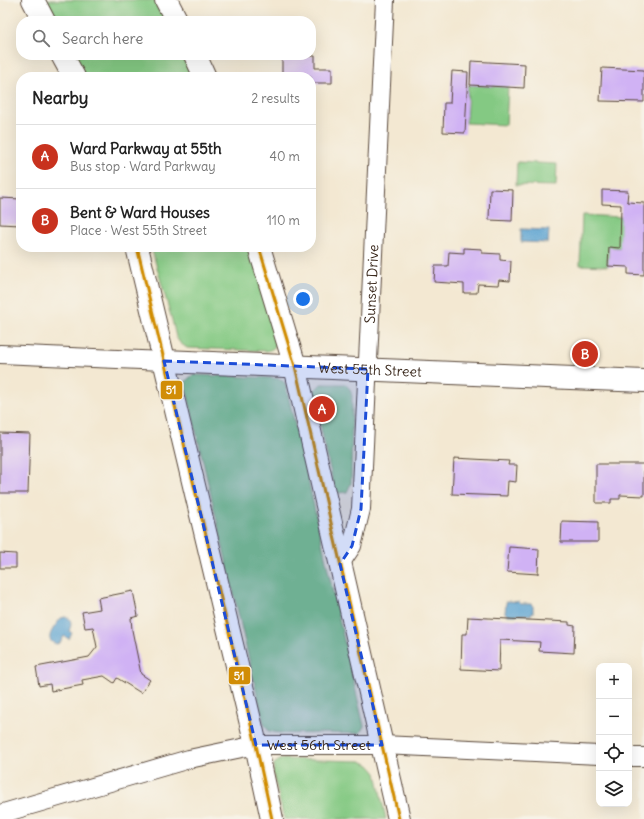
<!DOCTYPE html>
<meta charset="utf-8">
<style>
:root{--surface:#fff;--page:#f6f6f6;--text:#222;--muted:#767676;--line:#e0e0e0;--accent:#c8321e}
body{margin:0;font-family:Delius,sans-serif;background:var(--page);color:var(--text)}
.controls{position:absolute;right:12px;bottom:12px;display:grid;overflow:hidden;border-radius:8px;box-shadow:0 4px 16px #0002}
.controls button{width:36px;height:36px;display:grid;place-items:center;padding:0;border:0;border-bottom:1px solid var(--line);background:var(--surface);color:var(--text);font:20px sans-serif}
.you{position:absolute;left:303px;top:299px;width:14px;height:14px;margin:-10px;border:3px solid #fff;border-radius:50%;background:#1a73e8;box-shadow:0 0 0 6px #1a73e833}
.badge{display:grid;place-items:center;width:26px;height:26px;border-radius:50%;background:var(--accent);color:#fff;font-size:13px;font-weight:700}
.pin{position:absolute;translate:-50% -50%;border:2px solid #fff;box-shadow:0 1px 4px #0006}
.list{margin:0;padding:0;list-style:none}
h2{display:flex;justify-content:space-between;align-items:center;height:52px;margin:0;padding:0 16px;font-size:17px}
h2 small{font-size:13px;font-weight:400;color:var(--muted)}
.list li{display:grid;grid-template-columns:26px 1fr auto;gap:12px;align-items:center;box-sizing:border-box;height:64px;padding:0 16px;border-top:1px solid var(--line)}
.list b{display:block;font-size:15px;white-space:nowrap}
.list p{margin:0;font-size:13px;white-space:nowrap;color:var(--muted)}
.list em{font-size:13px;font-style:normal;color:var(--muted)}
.icon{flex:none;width:22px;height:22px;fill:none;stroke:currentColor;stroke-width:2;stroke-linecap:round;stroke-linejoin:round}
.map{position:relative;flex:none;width:644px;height:819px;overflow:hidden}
.search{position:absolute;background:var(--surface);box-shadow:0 4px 16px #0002;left:16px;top:16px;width:300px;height:44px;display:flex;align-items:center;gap:10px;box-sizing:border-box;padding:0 14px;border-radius:16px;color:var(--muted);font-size:15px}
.panel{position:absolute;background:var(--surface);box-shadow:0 4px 16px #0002;left:16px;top:72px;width:300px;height:180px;border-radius:16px}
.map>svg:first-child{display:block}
</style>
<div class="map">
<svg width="644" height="819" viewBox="0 0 644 819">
<rect width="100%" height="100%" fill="#f7f3e8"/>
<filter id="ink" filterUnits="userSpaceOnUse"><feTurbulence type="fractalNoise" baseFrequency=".025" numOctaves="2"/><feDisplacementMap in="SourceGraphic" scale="8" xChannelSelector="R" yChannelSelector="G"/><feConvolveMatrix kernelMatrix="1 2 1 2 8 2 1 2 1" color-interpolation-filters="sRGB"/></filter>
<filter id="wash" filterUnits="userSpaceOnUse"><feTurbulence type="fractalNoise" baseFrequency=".012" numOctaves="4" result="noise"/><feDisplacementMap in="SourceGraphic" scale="16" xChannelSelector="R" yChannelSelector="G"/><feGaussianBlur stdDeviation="0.9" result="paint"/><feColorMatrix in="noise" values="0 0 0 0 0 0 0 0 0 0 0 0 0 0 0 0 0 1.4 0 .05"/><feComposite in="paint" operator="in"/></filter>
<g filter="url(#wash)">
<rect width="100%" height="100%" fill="#f3e8d2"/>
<path fill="#84c983" stroke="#607a50" d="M45 0H157L167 21H56Z
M74 55H183L193 77H85Z
M468 85 508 87 506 125 466 123Z
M517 162 557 164 556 186 516 185Z
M582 215 621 217 626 248 609 247 608 266 580 265Z
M151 247H253L275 336C276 345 277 348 267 351L187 348 180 343 176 337 172 320Z
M194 375 273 378 280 379 285 383 307 475 332 588 362 718 364 726 360 733C347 734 335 733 322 733 305 733 286 735 269 731L264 724 187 392C185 382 185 380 194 375Z
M321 384H345L350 389 352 396 351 483 347 492 338 493 334 487 313 392Z
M281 759 361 761 369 765 376 773 386 819H284L273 772 274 764Z"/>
<path fill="#5ba3d1" stroke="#4b6678" d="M521 229 549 230 548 243 521 242Z
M507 601 519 602 521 604H531L533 606V613L531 615C523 614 515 616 507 615L505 613 506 603Z
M65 617 69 618C72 623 71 626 69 631L72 633 69 639 64 636 61 642 57 644C41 641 56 625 61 618Z"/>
<g id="blocks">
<path fill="#d0b2f4" d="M282 55H302V56H315V68H332V83H311V77H282Z
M471 61 525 64 524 88 470 85Z
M602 68 644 70V102L600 101Z
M452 71 468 72 465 133 443 132 444 103H450Z
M490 189 513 190 512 221 489 220Z
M602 190 628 191 627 202 644 203V275L628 274V267L608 266 609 247 620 248 621 205 602 204Z
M0 198 21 199 20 225 0 224Z
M464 248 482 249V253L500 254V260L511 261 510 281 499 280 498 285 478 284 477 293H464V284L434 282 435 266H448L449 252 464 253Z
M0 433 30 434 28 493H0Z
M454 458 509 461 508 465H517L516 482 508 481 507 496 452 494Z
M596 464H644V496L620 495V499H611V503H596Z
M562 521 598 522V542H561Z
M509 547 539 549 538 574 507 572Z
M0 553 16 554V568H0Z
M133 591 138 616 131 618 132 630 141 674 150 680 141 693 117 678 114 683 104 676 82 680 83 685 51 691 50 684 39 686 36 667 89 657 97 647 93 627 85 628 82 612 100 609 98 598Z
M468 617 569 622V625L575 626 574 653 539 651 540 642 500 640 499 671 461 669 462 634H467Z"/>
</g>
</g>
<g filter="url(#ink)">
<use href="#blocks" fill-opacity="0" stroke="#574639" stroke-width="1"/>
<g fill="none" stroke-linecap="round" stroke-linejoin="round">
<g stroke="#574639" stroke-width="20">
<g id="minor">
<path d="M0 354 164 361"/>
<path id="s1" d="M340 564 352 546 361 509 385 0"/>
<path d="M629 757H644"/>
<path id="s2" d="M0 814 189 759 256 745H382L599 755"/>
</g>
</g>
<g stroke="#574639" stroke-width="24">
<g id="secondary">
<path id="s3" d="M164 361 644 381"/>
</g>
</g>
<g stroke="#574639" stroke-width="24">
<path id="primary" d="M33 0 44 21
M166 0 177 21
M62 55 74 77
M195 55 205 77
M137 247 256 745 272 819
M259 247 295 366 399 819"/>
</g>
<use href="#minor" stroke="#fff" stroke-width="18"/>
<use href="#secondary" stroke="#fff" stroke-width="22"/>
<use href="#primary" stroke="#fff" stroke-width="22"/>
<g stroke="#f7f3e8" stroke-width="6">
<path id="bus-1" d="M137 247 256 745 272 819
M259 247 295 366 399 819"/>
</g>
<use href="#bus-1" stroke="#d18d06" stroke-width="3"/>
</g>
</g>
<path fill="#1d4ed8" fill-opacity="0.2" stroke="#1d4ed8" stroke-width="3" stroke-dasharray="8 5" stroke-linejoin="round" d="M164 361 368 369 361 509 352 546 340 564 382 745H256Z"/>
<g text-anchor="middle" stroke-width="3" stroke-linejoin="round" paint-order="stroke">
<g font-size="14" fill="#3b2a1e" stroke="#f7f3e8">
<text dy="5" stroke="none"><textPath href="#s1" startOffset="285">Sunset Drive</textPath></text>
<text dy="5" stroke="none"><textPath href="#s3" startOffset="206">West 55th Street</textPath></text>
<text dy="5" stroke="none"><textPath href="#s2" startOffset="328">West 56th Street</textPath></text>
</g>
</g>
<g stroke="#f7f3e8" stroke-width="1.5">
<rect x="160" y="380" width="23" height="20" rx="4" fill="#d18d06"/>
<rect x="228" y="666" width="23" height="19" rx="4" fill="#d18d06"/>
</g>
<g font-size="11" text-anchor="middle" font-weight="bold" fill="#fff">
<text x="171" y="394">51</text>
<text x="239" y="680">51</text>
</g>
</svg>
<div class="controls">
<button>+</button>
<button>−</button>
<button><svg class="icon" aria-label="locate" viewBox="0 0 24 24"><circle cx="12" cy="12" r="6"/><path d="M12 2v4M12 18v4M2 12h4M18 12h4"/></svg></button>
<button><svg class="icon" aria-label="layers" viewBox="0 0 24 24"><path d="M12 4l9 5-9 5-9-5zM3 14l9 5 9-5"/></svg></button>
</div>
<div class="you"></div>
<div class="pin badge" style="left:322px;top:409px">A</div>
<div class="pin badge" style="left:585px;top:354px">B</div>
<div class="search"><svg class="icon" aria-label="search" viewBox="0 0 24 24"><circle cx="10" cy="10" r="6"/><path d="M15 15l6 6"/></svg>Search here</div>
<section class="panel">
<h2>Nearby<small>2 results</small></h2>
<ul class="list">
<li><span class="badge">A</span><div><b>Ward Parkway at 55th</b><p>Bus stop · Ward Parkway</p></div><em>40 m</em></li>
<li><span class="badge">B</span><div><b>Bent &amp; Ward Houses</b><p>Place · West 55th Street</p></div><em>110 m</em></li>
</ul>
</section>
</div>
